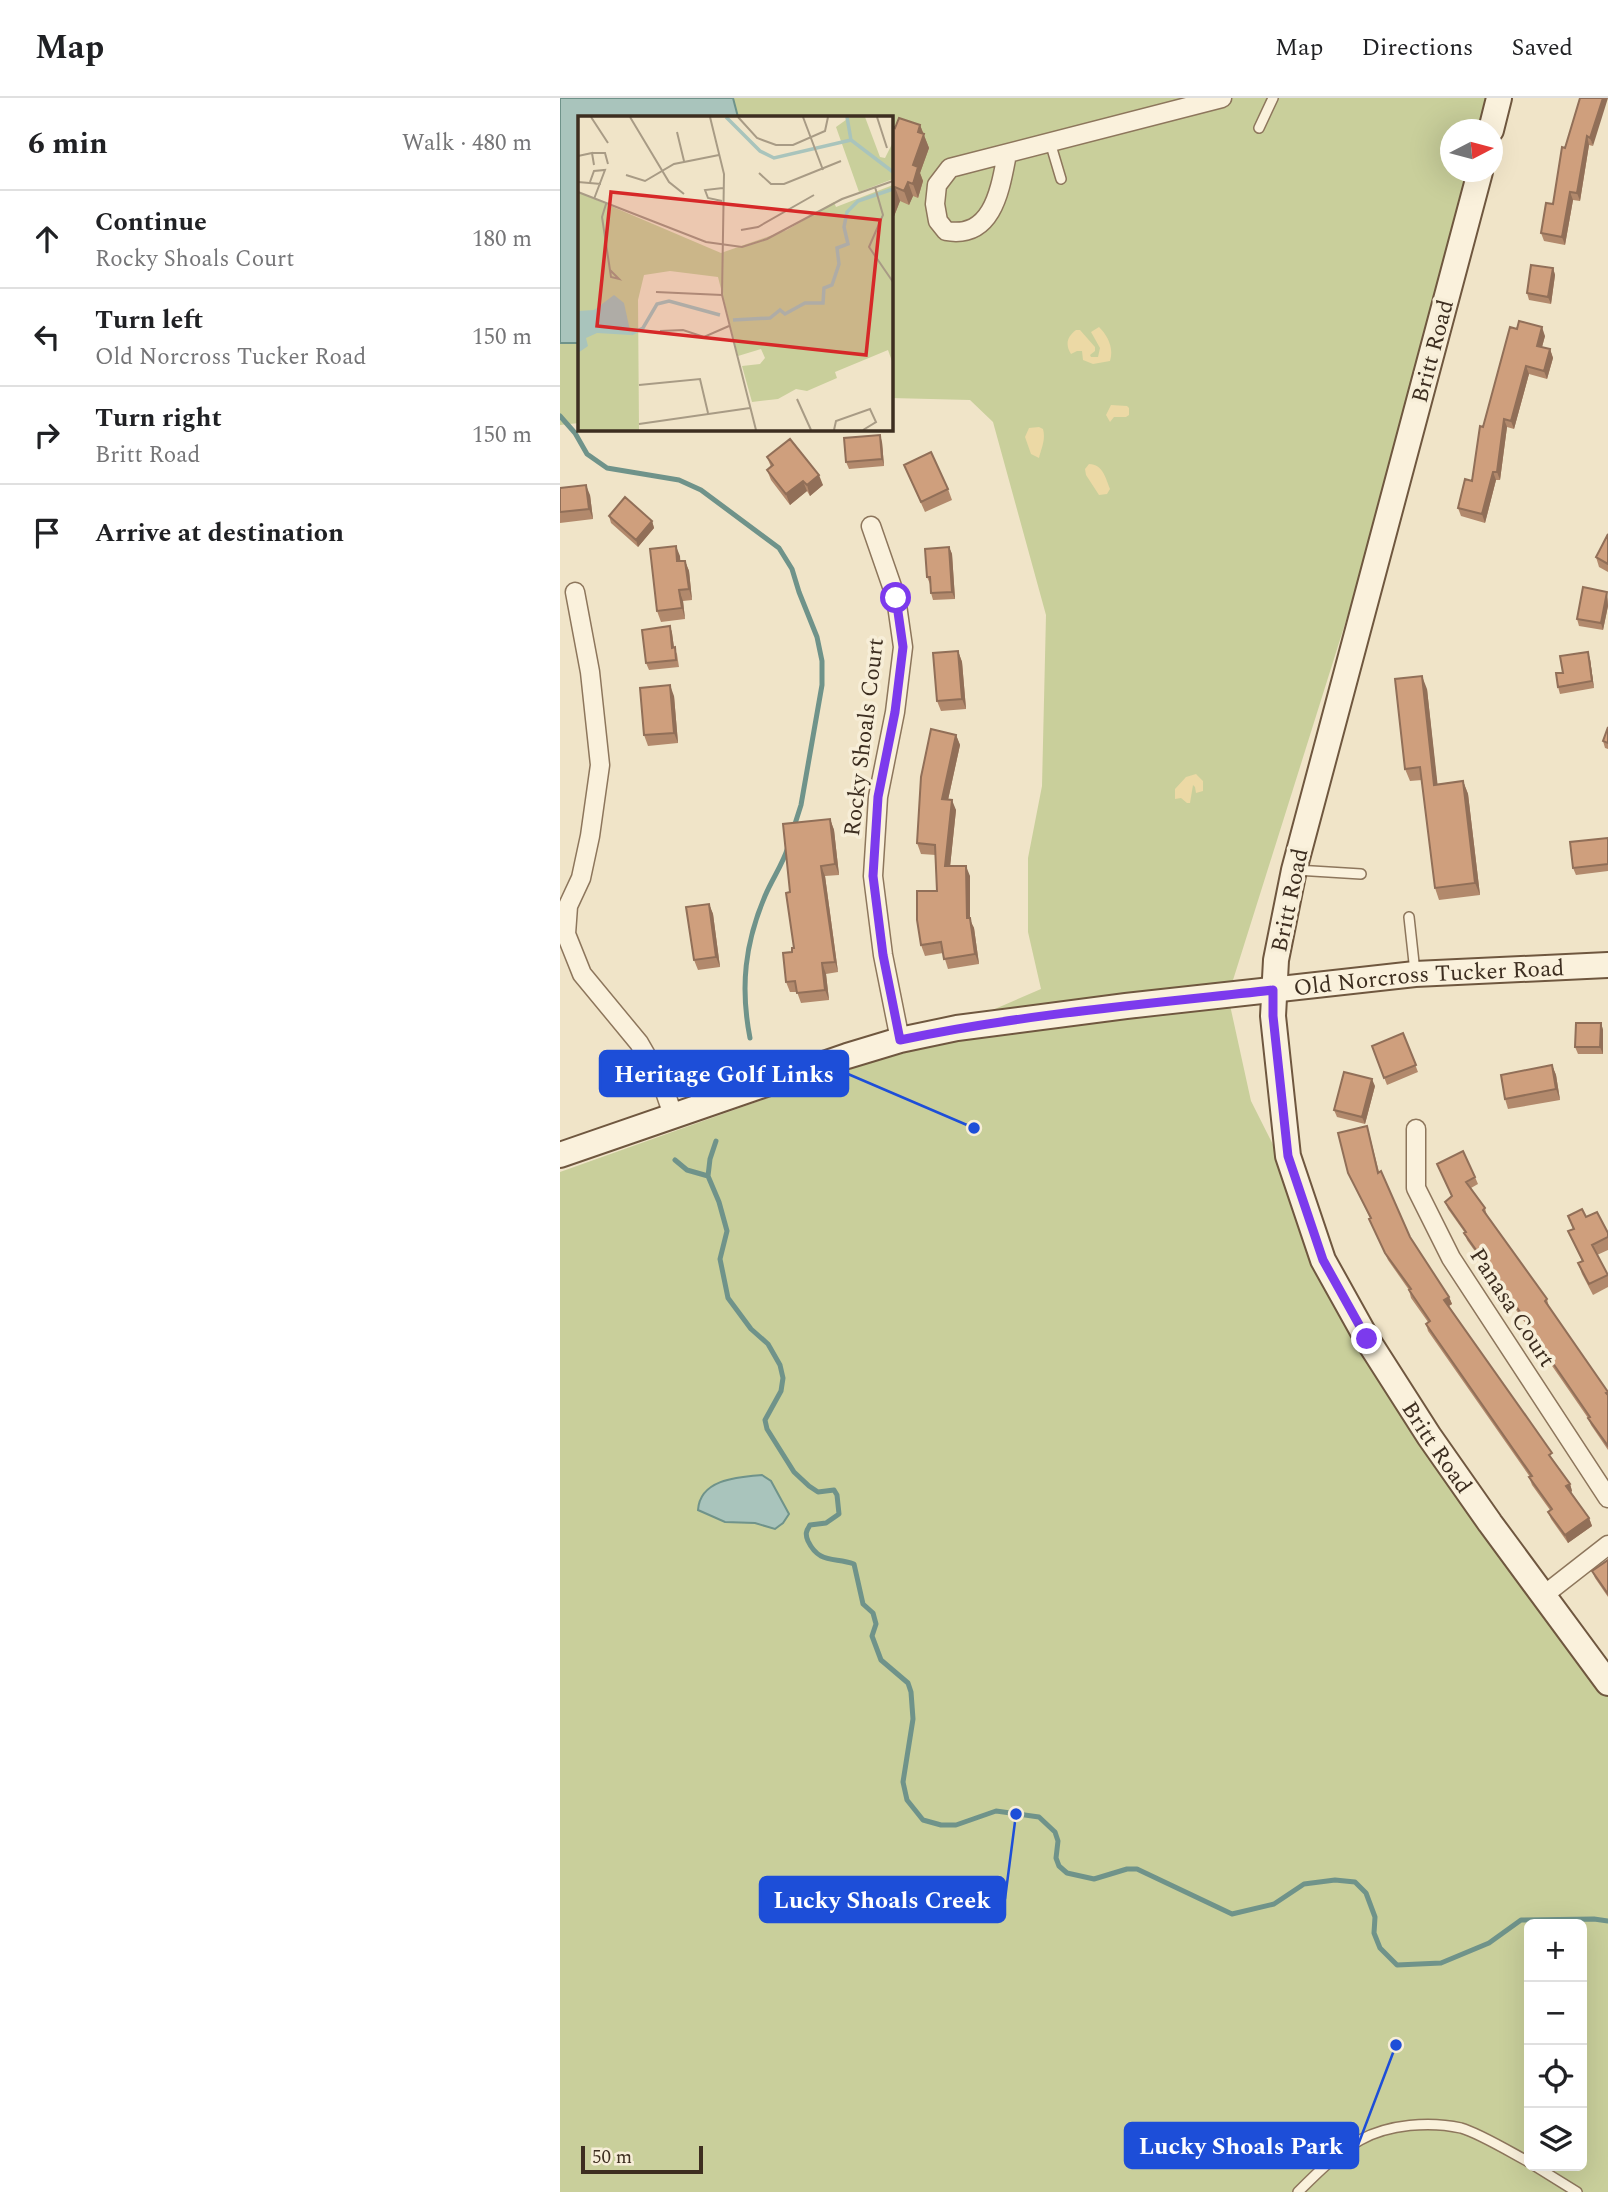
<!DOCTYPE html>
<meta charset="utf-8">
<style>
:root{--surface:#fff;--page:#f6f6f6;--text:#202124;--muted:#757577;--line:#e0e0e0}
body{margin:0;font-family:Spectral,serif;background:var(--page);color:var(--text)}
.controls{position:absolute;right:21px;bottom:21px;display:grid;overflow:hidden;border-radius:10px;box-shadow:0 7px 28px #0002}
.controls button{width:63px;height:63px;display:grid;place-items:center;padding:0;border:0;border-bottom:2px solid var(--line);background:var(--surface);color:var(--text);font:35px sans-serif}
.compass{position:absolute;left:880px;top:21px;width:63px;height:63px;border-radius:50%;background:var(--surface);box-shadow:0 7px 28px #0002;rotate:84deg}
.scale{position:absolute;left:21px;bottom:18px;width:122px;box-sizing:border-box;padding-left:7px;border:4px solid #3d2e20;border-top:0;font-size:19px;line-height:24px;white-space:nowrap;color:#3d2e20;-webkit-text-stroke:5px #f7eed8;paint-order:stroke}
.stop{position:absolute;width:21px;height:21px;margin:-16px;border:5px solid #7c3aed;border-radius:50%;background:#fff}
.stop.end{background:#7c3aed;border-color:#fff;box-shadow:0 2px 7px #0008}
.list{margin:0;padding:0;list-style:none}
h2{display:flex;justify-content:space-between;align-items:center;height:91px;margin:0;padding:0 28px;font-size:30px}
h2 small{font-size:23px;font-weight:400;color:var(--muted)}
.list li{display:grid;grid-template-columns:46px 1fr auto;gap:21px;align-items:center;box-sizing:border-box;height:98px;padding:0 28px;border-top:2px solid var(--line)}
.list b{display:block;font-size:26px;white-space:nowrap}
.list p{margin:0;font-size:23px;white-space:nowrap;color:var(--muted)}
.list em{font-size:23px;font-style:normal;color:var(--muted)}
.icon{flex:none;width:38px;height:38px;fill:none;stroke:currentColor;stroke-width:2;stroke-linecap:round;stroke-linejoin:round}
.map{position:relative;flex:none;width:1048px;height:2094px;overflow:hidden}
header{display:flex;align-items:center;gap:42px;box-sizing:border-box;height:98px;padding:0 35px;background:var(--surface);border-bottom:2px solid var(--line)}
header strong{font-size:33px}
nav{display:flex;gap:38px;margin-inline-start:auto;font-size:24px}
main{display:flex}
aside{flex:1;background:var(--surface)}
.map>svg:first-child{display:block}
</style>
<header>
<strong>Map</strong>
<nav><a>Map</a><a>Directions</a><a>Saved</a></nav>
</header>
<main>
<aside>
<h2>6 min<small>Walk · 480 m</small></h2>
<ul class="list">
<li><svg class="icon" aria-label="ahead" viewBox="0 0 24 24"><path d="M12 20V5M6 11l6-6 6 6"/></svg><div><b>Continue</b><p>Rocky Shoals Court</p></div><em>180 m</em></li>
<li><svg class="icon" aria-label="left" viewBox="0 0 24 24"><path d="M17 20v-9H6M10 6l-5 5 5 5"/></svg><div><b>Turn left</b><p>Old Norcross Tucker Road</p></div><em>150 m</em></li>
<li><svg class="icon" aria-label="right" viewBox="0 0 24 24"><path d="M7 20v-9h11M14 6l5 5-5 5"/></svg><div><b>Turn right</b><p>Britt Road</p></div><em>150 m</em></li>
<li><svg class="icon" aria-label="arrive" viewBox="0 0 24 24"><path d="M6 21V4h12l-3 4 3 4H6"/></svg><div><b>Arrive at destination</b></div></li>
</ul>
</aside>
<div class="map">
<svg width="1048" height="2094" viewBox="0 0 1048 2094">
<rect width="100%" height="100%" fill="#f0e4c8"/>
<path fill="#c9cf9b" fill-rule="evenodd" d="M0 0H950L933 55 932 32H890V74H927L668 898 691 1003 758 1136 892 1390 1048 1569V2094H0V1074L331 956 481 891 468 834V760L482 688 486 517 433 324 410 302 331 300V19H19V325L0 327ZM969 1826H1022V2068H969Z"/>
<path fill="#ecd9a5" d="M539 229C548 238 554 250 550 263L533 266 523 262 522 253H517L511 256C505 246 507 239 516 232H520L535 249V253L530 257 531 259H538L540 250 531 234Z
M551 307 567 308 569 310V317L566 319H554L550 324 546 317Z
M479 329 483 331C486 342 481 351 479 360L471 356 465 339 469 330Z
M529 366C543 366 546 381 550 391L547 396 539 397 526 377 525 371Z
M636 676 643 683V693L636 695 635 689 633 687 630 705H627L621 700 615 701V691L626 679Z"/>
<path fill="#a9c4bc" stroke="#6f938a" stroke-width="2" d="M0 0H173L178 19H19V245H0Z
M202 1377 211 1383 229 1416 223 1425 215 1431 195 1425 165 1424 138 1412C140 1381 178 1379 202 1377Z"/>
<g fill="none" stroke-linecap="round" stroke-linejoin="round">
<path stroke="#6f938a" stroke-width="5" d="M0 318 15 335 27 356 47 370 119 382 141 392 219 450 232 471 239 494 257 539 262 563V587L241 707 234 729
M190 940C180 889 185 845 205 798 212 781 223 766 228 749
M156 1043 150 1061 148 1078 159 1104 167 1133 160 1161 168 1200 191 1231 208 1246 220 1267 223 1280 221 1293 205 1322 207 1331 234 1374 249 1388 258 1394 274 1392 277 1397 279 1416 266 1425 250 1427C246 1433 245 1436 248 1443 259 1466 274 1459 294 1466L303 1506 313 1515 316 1526 312 1538 321 1562 348 1585 351 1594 353 1621 343 1684 347 1702 363 1722 381 1727H396L436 1713 479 1719 495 1734 498 1743 496 1760 499 1768 507 1775 534 1781 567 1771H577L672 1816 714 1806 744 1786 775 1782 795 1784 806 1795 815 1819 814 1835 820 1850 837 1867 881 1865 929 1845 961 1822 1034 1821 1048 1823
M115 1062 127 1072 148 1078"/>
<g stroke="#8d765c" stroke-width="12">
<path id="lane" d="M699 30 713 0
M490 44 501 81
M736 772 801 776
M849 819 855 874
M975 2068 1017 2094
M738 2094C757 2075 777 2055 800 2042 829 2026 870 2023 901 2030 919 2035 952 2055 969 2064"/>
</g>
<g stroke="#8d765c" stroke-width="21">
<path id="street" d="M447 56C440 92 433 141 386 133L378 123 375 106 377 87 390 70 662 0
M311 428 336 500 343 549 335 614 318 699 313 778 323 857 340 942
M15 494 30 574 40 667 30 738 21 780 8 808 6 836 22 876 79 945 102 985 113 1017
M856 1031V1090L891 1160 1048 1400
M984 1497 1048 1447"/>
</g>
<g stroke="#6f573f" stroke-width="28">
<g id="secondary">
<path d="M931 32 939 0"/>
<path id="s1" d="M920 74 734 772 716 862 713 918 728 1058 763 1162 807 1241 869 1338 930 1425 1048 1585"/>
<path id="s2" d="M0 1057 287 958 340 942 397 930 566 908 855 876 1048 867"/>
</g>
</g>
<use href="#lane" stroke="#faf1dc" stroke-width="9"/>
<use href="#street" stroke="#faf1dc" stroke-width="18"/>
<use href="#secondary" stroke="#faf1dc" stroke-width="24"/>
</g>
<path fill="#b2896c" d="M1020 0 1033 48 1029 47 1020 103 1013 102 1005 147 984 143 981 135 993 106 1005 50Z
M331 26 335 30 360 27 369 50 360 75 363 83 358 100 353 98 349 107 340 103 331 126Z
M993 170 995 177 991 206 969 202 967 195Z
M957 231 985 238 982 249 990 251 993 260 987 281 969 276 954 331 947 329 940 382H936L925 425 901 418 898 410 912 383 923 329Z
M322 344 324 368 289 371 286 364Z
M207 359 263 387 250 398 247 393 230 407 211 382 207 372 211 369Z
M344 367 388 391 392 402 365 414Z
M0 390 30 397 33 421 0 425Z
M49 418 92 423 94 430 78 449 51 425Z
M1048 436V474L1039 469 1036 459Z
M389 449 392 456 395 501 373 502 371 495 370 486 367 479Z
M120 458V463H125L129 473 132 502 123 503 125 521 101 524 97 513Z
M1047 494 1048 508 1043 532 1019 528 1017 521Z
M110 528 112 535 114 550 117 556 119 569 89 572 86 565Z
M398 553 402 564 406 611 381 613 377 603Z
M1030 561 1034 590 1000 596 998 589 1003 575Z
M867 591 877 686 903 683 908 696 920 797 879 802 875 790 862 682 850 683 845 671Z
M114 598 118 645 88 648 84 637Z
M1048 629V651L1045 650 1043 643Z
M396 637 400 647 388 702 396 712 390 768 410 778V822L414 830 419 866 388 871 383 855 365 858 361 847 377 793 376 757 361 756 357 745Z
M270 721 274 732 279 777 265 778 278 874 266 876 269 902 241 905 237 894H230L226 884 234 850 230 794Z
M1048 740V773L1016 777 1013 770Z
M149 806 153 816 160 869 138 872 134 862Z
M1041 925 1043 932V956H1018L1015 949Z
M843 935 858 974 827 987 812 948Z
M992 967 996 977 1000 1002 948 1011 945 1001Z
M815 988 805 1026 777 1019 774 1012Z
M809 1035 819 1074 850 1139 889 1199 892 1206 889 1208 994 1363 1010 1386 1012 1393 1011 1394 1029 1420 1032 1428 1008 1445 991 1421 988 1414 990 1412 972 1387 969 1379H970L868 1233 866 1226 868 1224 851 1200 849 1192 828 1162 812 1128 809 1121 810 1120 788 1075Z
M877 1066 915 1079 918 1086 911 1090 925 1110 927 1118 987 1201 989 1209 1048 1294V1352L1031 1327 1028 1320 968 1233 966 1226 907 1142 905 1135 888 1111 885 1104 892 1099Z
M1008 1118 1026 1119 1048 1135V1152L1037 1157 1048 1178V1189L1033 1197 1022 1176 1018 1165 1022 1163 1008 1133 1013 1131Z
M1048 1462V1499L1035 1480 1032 1473Z"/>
<path fill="#916f58" d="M1043 0H1048L1033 48 1030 40Z
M360 27 369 50 360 75 363 83 358 100 353 86V67Z
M1027 38 1029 47 1020 103 1017 95Z
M348 84 353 98 349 107 344 93Z
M335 89 340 103 331 126V100Z
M1010 94 1013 102 1005 147 1002 139Z
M993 170 995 177 991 206 988 199Z
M982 229 985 238 980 256 977 248Z
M990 251 993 260 987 281 984 273Z
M966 268 969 276 954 331 951 323Z
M944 321 947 329 940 382 937 374Z
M320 337 322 344 324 368 322 361Z
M933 374 936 382 925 425 922 416Z
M259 377 263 387 250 398 247 387Z
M243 383 247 393 230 407 226 396Z
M26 387 30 397 33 421 29 411Z
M92 423 94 430 78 449 76 442Z
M116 448 120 458 121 474 117 463Z
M389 449 392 456 395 501 392 494Z
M125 463 129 473 132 502 129 491Z
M119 492 123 503 125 521 122 510Z
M1047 494 1048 508 1043 532 1041 525Z
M110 528 112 535 115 557 112 550Z
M398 553 402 564 406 611 402 601Z
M1028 554 1030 561 1034 590 1032 583Z
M862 578 867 591 879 699 874 687Z
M110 587 114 598 118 645 114 635Z
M396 637 400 647 386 711 382 701Z
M903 683 908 696 920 797 915 785Z
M392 702 396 712 389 779 385 768Z
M270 721 274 732 279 777 275 766Z
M261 768 265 778 278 874 275 864Z
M406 768 410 778V822L414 830 419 866 415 856 407 820Z
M149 806 153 816 160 869 156 859Z
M262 865 266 876 269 902 265 892Z
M1041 925 1043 932V956L1040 949Z
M992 967 996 977 1000 1002 996 991Z
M812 981 815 988 805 1026 802 1019Z
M889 1199 892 1206 887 1209 884 1202Z
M1010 1386 1012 1393 1009 1396 1006 1388Z
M1029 1420 1032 1428 1008 1445 1005 1437Z"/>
<path fill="#cf9f7d" stroke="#916f58" stroke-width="2" d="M1020 0H1043L1030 40 1027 38 1017 95 1010 94 1002 139 981 135 986 105 993 106 1002 49 1005 50Z
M339 20 360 27 358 34 364 36 353 67 358 69 353 86 348 84 344 93 335 89 331 100V26L335 30Z
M971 167 993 170 988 199 967 195Z
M959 223 982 229 977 248 990 251 984 273 966 268 951 323 944 321 937 374H933L922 416 898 410 905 381 912 383 920 328 923 329 950 229 957 231Z
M320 337 322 361 286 364 284 340Z
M230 341 259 377 247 387 243 383 226 396 207 372 213 367 207 359Z
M371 354 388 391 361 404 344 367Z
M26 387 29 411 0 414V390Z
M65 399 92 423 76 442 49 418Z
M1048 436V466L1036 459Z
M116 448 117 463H125L129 491 119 492 122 510 97 513 90 451Z
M389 449 392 494 371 495 370 479H367L365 451Z
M1023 489 1047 494 1041 525 1017 521Z
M110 528 112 550 115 549 116 562 86 565 82 532Z
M398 553 402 601 377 603 373 555Z
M1028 554 1032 583 998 589 996 575H1003L1000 558Z
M862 578 874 687 903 683 915 785 875 790 860 669 845 671 835 581Z
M110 587 114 635 84 637 80 590Z
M1048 629V645L1043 643Z
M371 631 396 637 382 701 392 702 385 768H406L407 820H410L415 856 384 861 381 844 361 847 357 822V793H377L375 747 357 745 361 679Z
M270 721 275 766 261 768 275 864 262 865 265 892 237 895 235 883 226 884 223 855 232 854V850H234L226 795 230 794 223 726Z
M1048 740V766L1013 770 1010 744Z
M149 806 156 859 134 862 126 809Z
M1016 925H1041L1040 949H1015Z
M843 935 856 967 824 980 812 948Z
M992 967 996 991 945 1001 941 977Z
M784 974 812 981 802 1019 774 1012Z
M807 1028 818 1075 821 1073 850 1139 889 1199 884 1202 971 1325 992 1355 989 1357 1010 1386 1006 1388 1029 1420 1005 1437 988 1414 992 1411 969 1379 972 1378 866 1226 870 1223 849 1192 851 1191 825 1155 809 1121 811 1120 788 1075 778 1035Z
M903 1053 915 1079 906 1084 925 1110 923 1112 987 1201 985 1203 1048 1294 1046 1295 1048 1297V1348L1028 1320 1030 1319 966 1226 968 1225 904 1135 906 1134 885 1104 892 1098 877 1066Z
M1022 1111 1026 1119 1037 1114 1048 1135V1139L1032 1147 1048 1177 1029 1186 1018 1165 1023 1163 1008 1133 1014 1131 1008 1118Z
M1048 1462V1496L1032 1473Z"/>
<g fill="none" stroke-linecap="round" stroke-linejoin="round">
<path stroke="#7c3aed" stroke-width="9" d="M336 500 343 549 335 614 318 699 313 778 323 857 340 942C463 916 588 906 713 892V918L728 1058 763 1162 807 1241"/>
</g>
<g text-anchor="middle" stroke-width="7" stroke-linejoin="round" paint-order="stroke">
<g font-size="23" fill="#3d2e20" stroke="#f7eed8">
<text transform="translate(872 253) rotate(-75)" y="8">Britt Road</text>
<text transform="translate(303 639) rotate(-83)" y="8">Rocky Shoals Court</text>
<text transform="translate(729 802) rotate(-78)" y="8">Britt Road</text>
<text dy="8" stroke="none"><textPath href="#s2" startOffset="892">Old Norcross Tucker Road</textPath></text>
<text transform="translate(953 1209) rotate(57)" y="8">Panasa Court</text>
<text dy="8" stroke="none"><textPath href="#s1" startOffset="1340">Britt Road</textPath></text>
</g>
</g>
<g transform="translate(18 18)">
<rect width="315" height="315" fill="#f0e4c8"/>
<path d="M272 1H287L302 41 307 42 315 26V63L281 76 258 11ZM315 69V248L310 234 257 256 259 262 229 275 218 273 200 283 174 286 164 250 182 248 187 242 183 233 160 240 140 161 92 155 66 159 60 184 61 314H0V76L143 137 209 114 256 86 258 91Z" fill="#c9cf9b"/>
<path d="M36 179 46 187 53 219 19 217 8 222 10 230 0 237V195L16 194Z" fill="#a9c4bc"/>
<path fill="none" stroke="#a9c4bc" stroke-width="3.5" d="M148 1 182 35 196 42 273 24M269 1 273 24 315 56M155 204 192 202 202 194 207 198 227 187H245L246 172 254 169 261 148 259 132 270 128 266 111 269 96 280 85 315 73M53 218 65 212 79 188 91 185 142 199"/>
<path fill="none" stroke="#a89b85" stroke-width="2" d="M13 1 30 27M52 1 91 66 106 78M132 1 146 58 144 179 178 314M160 1 179 22 198 29H215L247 15 250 1M225 1 245 54M299 1 309 32M99 16 106 45M14 37H27L30 48M0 40 14 37 16 49M181 57 193 68H206L263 45M48 59 67 65 96 48 141 39M0 66 23 68M12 66 16 55 27 54 16 83M297 71 305 99 291 131 315 166M0 76 128 126 164 131 189 123 264 83 315 65M144 85 130 82 127 74 145 72M28 88 24 101 33 161 41 163 32 154M163 114 180 111 236 79M78 176 144 179M82 215 105 214 126 221 151 210M61 269 122 263 130 297M219 283 233 314M61 308 172 292M256 314 258 305 292 293 298 306 285 314"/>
<path fill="#d62828" fill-opacity="0.15" stroke="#d62828" stroke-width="3.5" d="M33 76 302 104 288 239 19 210Z"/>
<rect width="315" height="315" fill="none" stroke="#3d2e20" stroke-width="3.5"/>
</g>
<path fill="none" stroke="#1d4ed8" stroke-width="2.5" d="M414 1030L288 976M456 1716L445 1801M836 1947L798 2047"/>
<g fill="#1d4ed8" stroke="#f7eed8" stroke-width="2.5">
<circle cx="414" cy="1030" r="7"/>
<circle cx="456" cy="1716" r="7"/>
<circle cx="836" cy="1947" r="7"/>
</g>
<g fill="#1d4ed8" stroke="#1d4ed8" stroke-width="2.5">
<rect x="40" y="953" width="248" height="45" rx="7"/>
<rect x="200" y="1779" width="245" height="45" rx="7"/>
<rect x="565" y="2025" width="233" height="45" rx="7"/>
</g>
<g font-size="24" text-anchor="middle" font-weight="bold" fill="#fff">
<text x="164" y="984">Heritage Golf Links</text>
<text x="322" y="1810">Lucky Shoals Creek</text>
<text x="681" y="2056">Lucky Shoals Park</text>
</g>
</svg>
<div class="controls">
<button>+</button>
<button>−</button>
<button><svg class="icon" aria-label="locate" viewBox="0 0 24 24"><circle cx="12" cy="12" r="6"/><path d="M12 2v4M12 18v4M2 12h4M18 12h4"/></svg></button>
<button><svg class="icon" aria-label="layers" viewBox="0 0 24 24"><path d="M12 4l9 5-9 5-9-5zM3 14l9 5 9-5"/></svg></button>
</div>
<svg class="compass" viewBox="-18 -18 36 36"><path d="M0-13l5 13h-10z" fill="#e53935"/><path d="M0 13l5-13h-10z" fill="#757577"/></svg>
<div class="scale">50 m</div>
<div class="stop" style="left:336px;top:500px"></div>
<div class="stop end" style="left:807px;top:1241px"></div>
</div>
</main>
